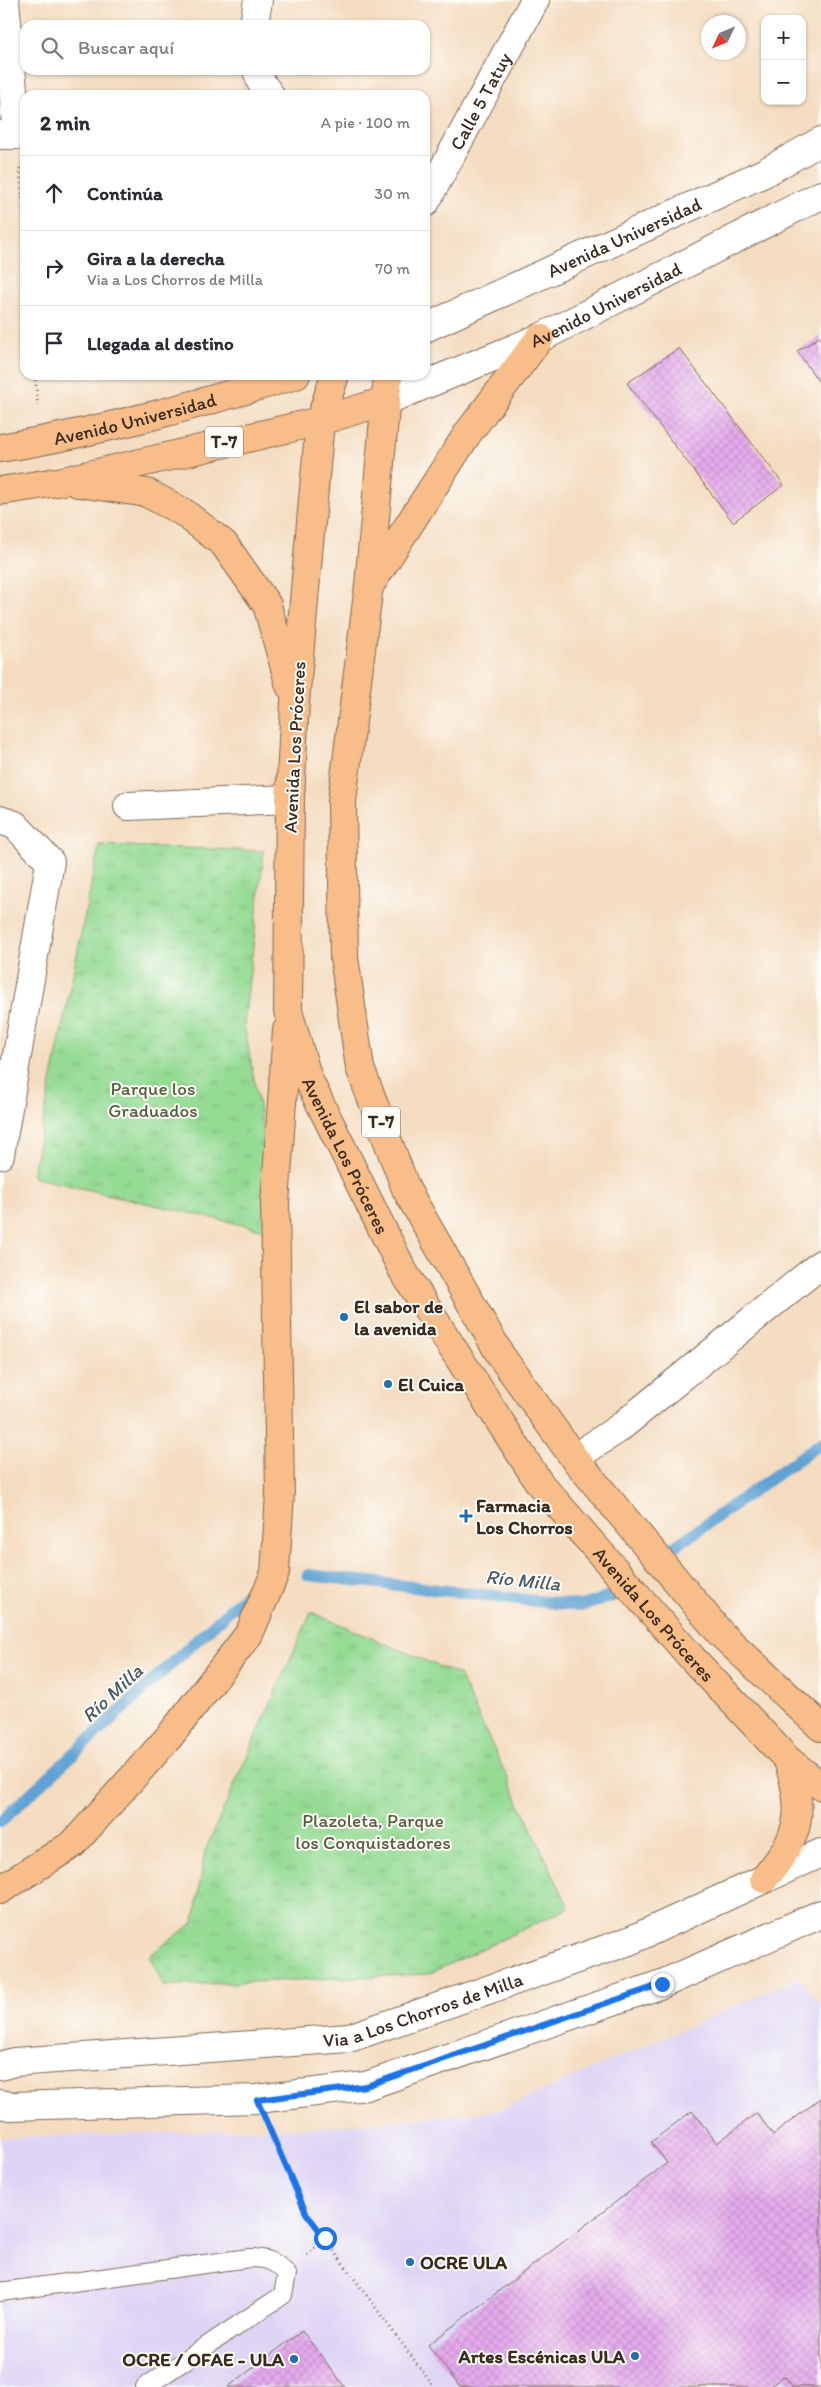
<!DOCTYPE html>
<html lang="es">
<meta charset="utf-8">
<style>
:root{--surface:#fff;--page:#f7f7f7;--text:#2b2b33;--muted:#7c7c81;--line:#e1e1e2}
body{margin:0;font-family:Itim,sans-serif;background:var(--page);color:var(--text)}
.controls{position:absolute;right:15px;top:15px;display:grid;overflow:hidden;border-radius:10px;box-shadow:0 1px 4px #0004}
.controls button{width:45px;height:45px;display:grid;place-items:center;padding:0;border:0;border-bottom:1px solid var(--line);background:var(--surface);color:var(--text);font:25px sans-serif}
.compass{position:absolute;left:701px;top:15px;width:45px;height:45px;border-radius:50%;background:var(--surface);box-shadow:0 1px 4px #0004;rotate:226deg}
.stop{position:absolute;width:15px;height:15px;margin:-11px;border:4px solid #1a73e8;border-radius:50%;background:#fff}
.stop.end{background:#1a73e8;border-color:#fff;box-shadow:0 1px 5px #0008}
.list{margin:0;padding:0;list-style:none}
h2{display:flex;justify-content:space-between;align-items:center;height:65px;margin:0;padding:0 20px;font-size:21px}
h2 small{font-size:16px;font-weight:400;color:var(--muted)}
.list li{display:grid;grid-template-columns:32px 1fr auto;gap:15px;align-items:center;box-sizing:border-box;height:75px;padding:0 20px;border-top:1px solid var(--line)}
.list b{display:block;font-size:19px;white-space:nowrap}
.list p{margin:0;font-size:16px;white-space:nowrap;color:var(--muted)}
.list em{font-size:16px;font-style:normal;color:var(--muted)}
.icon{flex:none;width:28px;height:28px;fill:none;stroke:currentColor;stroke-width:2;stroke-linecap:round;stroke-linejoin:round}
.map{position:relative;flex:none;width:821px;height:2387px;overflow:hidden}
.search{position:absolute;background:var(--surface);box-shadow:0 1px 4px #0004;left:20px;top:20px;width:410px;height:55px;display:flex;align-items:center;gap:12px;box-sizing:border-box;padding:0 18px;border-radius:15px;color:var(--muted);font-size:19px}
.panel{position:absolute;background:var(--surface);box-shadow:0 1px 4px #0004;left:20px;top:90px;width:410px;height:290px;border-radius:15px}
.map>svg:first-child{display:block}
</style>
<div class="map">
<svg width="821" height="2387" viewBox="0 0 821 2387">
<defs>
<pattern id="park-tufts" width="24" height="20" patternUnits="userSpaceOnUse" patternTransform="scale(1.25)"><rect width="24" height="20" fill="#95db94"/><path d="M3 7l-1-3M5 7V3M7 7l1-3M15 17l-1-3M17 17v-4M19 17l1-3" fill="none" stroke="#81bc7f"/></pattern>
<pattern id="building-cross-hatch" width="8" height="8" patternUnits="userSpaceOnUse" patternTransform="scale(1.25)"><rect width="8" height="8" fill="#e5abed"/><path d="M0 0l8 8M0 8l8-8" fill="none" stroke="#c593cb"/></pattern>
</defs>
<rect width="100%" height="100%" fill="#fdfcf7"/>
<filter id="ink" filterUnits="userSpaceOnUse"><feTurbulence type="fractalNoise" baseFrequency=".02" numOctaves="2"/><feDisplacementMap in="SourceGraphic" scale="10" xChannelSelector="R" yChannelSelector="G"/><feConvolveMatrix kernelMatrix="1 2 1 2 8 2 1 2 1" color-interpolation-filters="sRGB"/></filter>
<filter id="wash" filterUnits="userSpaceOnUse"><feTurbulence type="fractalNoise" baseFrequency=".0096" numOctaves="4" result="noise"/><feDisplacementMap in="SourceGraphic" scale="20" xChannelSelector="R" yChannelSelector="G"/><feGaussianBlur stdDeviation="1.12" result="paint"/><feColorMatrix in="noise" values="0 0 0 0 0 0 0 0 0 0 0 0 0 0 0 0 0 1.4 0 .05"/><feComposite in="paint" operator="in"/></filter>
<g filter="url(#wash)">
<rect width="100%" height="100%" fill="#f4dcc0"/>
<path fill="#ded5f5" d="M799 1978 821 2004V2387H0V2138L331 2127 499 2110Z"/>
<path fill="url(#park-tufts)" stroke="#688259" d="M99 845 264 851 244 1024 282 1234 32 1177Z
M311 1612 459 1675 569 1908 428 1974 164 1986 149 1956 194 1922 205 1851Z"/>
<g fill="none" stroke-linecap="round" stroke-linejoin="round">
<path stroke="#5ea2d3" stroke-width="12" d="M670 1550 821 1443
M308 1575 581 1606 613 1596
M0 1822 249 1592"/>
</g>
<g id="blocks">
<path fill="url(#building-cross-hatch)" d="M821 336V385L797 351Z
M679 348 784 485 733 522 627 383Z
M821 2098V2387H793L784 2376 769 2387H460L428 2345 667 2163 651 2142 692 2111 717 2143 757 2113 773 2135Z
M302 2331 345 2387H228Z"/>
</g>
</g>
<g filter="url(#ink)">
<use href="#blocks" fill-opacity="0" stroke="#7c6857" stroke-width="1"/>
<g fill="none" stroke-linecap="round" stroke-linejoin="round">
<g stroke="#7c6857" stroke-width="20">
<path id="lane" d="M0 2292 249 2258C267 2258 275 2261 287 2274L283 2295 145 2387"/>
</g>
<g stroke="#7c6857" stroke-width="30">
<g id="street">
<path d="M254 25 258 0"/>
<path d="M257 70 261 82 270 95"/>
<path d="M0 135H17L5 0"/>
<path id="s1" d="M425 203 535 0"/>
<path id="s2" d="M425 328 764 173 821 141"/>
<path id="s3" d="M385 401 540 338 821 195"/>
<path d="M128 806 290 799"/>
<path d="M0 820 15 825 50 862 0 1155"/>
<path d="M574 1458 618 1429 821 1264"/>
<path id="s4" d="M0 2066 14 2062 349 2038 629 1941 821 1853"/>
<path d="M0 2104 10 2106 257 2099 366 2086 662 1984 821 1914"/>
</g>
</g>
<g stroke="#7c6857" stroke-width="30">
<g id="highway">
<path id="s5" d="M335 375 320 421 295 702 290 799 288 1011 308 1079 403 1271 540 1484 692 1658 788 1760 821 1786"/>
<path d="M388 375 369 585 342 801 344 957 360 1068 406 1189 501 1356 574 1458 721 1634 821 1727"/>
<path id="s6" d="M0 448C101 432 199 404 296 375"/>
<path d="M78 483 147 493 183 512 224 544 267 605 290 686"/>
<path d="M0 491 63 481 320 421 385 401"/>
<path d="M372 582 468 433 540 338"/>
<path d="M764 1879C801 1834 805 1815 788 1760"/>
<path d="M0 1890 73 1844 169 1737 249 1634 275 1573 280 1493 275 1204 287 1030"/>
</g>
</g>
<path stroke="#7c6857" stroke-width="3" stroke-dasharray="1 4" stroke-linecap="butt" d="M20 168 25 237
M35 375 38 407
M271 2132 306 2213 434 2387
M307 2255 325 2238"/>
<use href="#lane" stroke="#fff" stroke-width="18"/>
<use href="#street" stroke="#fff" stroke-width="28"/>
<use href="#highway" stroke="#f8bd88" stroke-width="28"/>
</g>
</g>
<g fill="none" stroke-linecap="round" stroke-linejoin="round" filter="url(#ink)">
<path stroke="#1a73e8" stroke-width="6" d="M325 2238 306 2213 257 2100 366 2086 662 1984"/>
</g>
<g fill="#1f6fb2" stroke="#fdfcf7" stroke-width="2">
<circle cx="344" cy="1317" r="5"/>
<circle cx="388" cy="1384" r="5"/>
<path d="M463.5 1508.5h5v5h5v5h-5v5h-5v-5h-5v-5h5z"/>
<circle cx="410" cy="2262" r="5"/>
<circle cx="635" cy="2356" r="5"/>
<circle cx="294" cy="2359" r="5"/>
</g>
<g text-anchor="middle" stroke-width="4" stroke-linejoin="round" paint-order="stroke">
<g fill="#fdfcf7" stroke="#75695f" stroke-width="1">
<rect x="205" y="426.5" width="38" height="31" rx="4"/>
<rect x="362" y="1106.5" width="38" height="31" rx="4"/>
</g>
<g font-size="18" font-weight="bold" fill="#3b2a1e">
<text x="224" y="448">T-7</text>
<text x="381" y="1128">T-7</text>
</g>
<g font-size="19" fill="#3b2a1e" stroke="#fdfcf7">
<text dy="7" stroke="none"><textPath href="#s1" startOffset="116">Calle 5 Tatuy</textPath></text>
<text dy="7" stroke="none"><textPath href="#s2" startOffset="219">Avenida Universidad</textPath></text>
<text dy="7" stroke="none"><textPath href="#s3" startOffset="241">Avenido Universidad</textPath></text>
<text dy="7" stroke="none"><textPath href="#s6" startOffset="138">Avenido Universidad</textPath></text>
<text transform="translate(294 747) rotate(-87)" y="7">Avenida Los Próceres</text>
<text dy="7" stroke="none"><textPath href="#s5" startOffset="796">Avenida Los Próceres</textPath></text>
<text dy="7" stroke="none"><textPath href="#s5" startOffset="1351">Avenida Los Próceres</textPath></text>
<text dy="7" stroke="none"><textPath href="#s4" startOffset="429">Via a Los Chorros de Milla</textPath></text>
</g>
<g font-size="19" fill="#565f41" stroke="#fdfcf7">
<text x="153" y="1095">Parque los<tspan x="153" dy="22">Graduados</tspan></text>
<text x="373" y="1827">Plazoleta, Parque<tspan x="373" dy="22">los Conquistadores</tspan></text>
</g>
<g font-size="19" font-weight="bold" fill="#3b2a1e" stroke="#fdfcf7" text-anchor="start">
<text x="354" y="1313">El sabor de<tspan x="354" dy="22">la avenida</tspan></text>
<text x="398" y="1391">El Cuica</text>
<text x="476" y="1512">Farmacia<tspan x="476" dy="22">Los Chorros</tspan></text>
<text x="420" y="2269">OCRE ULA</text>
<text x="625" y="2363" text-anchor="end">Artes Escénicas ULA</text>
<text x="284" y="2366" text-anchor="end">OCRE / OFAE - ULA</text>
</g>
<g font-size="20" font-style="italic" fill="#495a66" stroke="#fdfcf7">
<text transform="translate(523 1580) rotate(6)" y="7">Río Milla</text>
<text transform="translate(112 1693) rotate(-43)" y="7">Río Milla</text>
</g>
</g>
</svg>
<div class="controls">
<button>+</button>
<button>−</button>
</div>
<svg class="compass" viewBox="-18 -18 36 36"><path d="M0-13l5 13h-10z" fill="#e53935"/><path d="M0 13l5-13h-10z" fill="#7c7c81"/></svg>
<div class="stop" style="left:325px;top:2238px"></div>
<div class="stop end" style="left:662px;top:1984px"></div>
<div class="search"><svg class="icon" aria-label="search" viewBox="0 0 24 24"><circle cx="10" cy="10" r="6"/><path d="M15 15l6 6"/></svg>Buscar aquí</div>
<section class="panel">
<h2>2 min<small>A pie · 100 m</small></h2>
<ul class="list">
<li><svg class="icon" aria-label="ahead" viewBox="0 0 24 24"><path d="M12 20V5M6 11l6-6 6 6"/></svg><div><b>Continúa</b></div><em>30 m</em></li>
<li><svg class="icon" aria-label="right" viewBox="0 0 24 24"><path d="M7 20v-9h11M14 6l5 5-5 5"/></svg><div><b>Gira a la derecha</b><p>Via a Los Chorros de Milla</p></div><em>70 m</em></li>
<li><svg class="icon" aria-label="arrive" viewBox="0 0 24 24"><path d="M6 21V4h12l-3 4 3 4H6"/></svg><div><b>Llegada al destino</b></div></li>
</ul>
</section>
</div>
